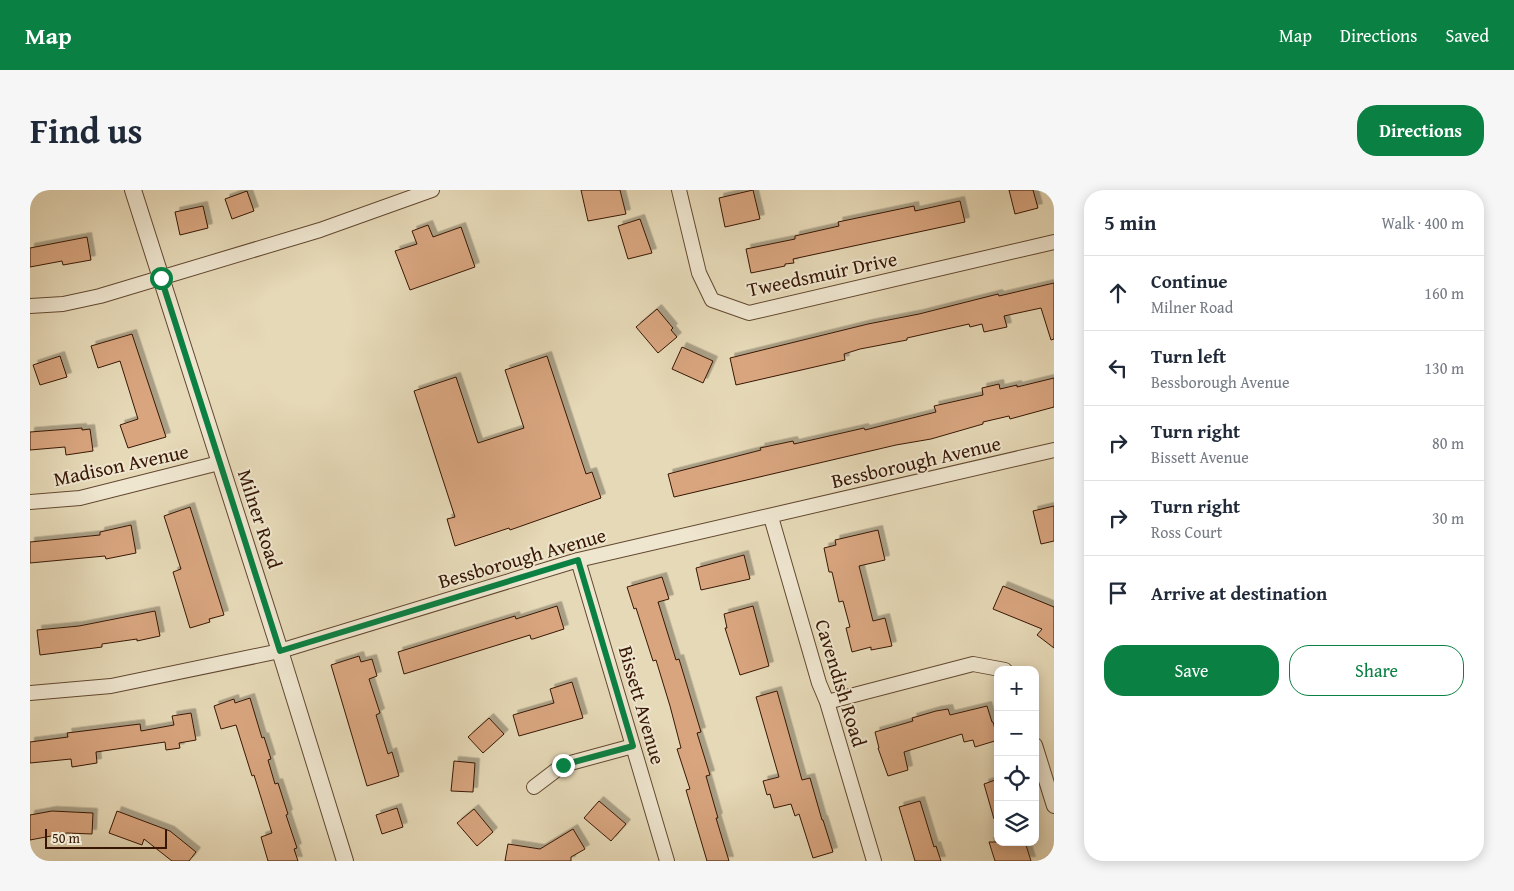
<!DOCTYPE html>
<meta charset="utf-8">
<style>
:root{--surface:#fff;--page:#f6f6f7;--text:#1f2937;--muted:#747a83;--line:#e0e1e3;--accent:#0b8043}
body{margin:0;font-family:"Gentium Book Plus",serif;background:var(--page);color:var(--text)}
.controls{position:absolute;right:15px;bottom:15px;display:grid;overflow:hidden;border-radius:10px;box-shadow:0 2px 12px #0003}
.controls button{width:45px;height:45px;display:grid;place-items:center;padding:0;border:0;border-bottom:1px solid var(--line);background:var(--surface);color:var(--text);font:25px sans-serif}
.scale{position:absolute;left:15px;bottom:12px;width:122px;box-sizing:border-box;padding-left:5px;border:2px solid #371703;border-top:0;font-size:14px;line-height:18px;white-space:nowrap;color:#371703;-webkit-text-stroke:4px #efe6d0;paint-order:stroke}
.stop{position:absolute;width:15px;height:15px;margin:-11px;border:4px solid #0b8043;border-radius:50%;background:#fff}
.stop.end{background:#0b8043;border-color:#fff;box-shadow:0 1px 5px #0008}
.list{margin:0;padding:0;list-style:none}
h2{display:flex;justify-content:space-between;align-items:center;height:65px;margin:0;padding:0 20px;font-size:21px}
h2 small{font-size:16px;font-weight:400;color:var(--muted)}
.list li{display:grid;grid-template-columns:32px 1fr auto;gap:15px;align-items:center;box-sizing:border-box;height:75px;padding:0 20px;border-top:1px solid var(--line)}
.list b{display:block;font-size:19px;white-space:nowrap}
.list p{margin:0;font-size:16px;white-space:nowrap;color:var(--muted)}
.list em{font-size:16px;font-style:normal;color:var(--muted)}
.actions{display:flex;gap:10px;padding:15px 20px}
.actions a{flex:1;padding:11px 0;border:1px solid var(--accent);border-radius:20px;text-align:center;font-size:18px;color:var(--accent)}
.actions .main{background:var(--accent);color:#fff}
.icon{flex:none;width:28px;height:28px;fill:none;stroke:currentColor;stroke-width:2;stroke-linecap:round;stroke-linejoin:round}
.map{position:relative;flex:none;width:1024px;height:671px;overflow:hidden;border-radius:20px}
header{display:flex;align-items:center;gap:30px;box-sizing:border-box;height:70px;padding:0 25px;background:var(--accent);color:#fff}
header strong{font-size:24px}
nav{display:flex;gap:28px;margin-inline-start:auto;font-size:18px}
.intro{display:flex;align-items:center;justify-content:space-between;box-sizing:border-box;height:120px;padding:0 30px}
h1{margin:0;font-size:35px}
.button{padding:12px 22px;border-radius:20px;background:var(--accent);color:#fff;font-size:18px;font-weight:700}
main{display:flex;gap:30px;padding:0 30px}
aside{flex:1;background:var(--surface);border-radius:20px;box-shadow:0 2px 12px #0003}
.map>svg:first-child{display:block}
</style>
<header>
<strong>Map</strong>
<nav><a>Map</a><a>Directions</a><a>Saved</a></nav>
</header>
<div class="intro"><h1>Find us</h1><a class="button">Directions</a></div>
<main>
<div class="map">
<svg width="1024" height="671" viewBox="0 0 1024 671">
<defs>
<filter id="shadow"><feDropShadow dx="4.5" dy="-4.5" stdDeviation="0" flood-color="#0004"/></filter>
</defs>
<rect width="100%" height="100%" fill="#e6d9b7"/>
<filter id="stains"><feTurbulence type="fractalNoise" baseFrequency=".004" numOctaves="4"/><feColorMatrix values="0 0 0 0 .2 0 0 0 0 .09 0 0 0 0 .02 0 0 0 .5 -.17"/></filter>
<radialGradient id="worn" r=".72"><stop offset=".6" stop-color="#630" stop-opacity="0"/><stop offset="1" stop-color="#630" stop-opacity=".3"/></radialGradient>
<path fill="#d8a57f" stroke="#371703" filter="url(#shadow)" d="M551 0H590L596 24 558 31Z
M723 0 730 29 695 37 689 8Z
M979 0H1003L1008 18 985 24Z
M217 1 224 21 202 29 195 9Z
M930 11 935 32 763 69 764 73 755 74V76L721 83 716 59 765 49V46L809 36 808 32 884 16 885 21Z
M173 16 178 38 150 45 145 22Z
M610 29 622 63 598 69 588 36Z
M398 35 403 47 431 37 445 77 380 100 365 61 387 54 382 41Z
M57 47 61 70 33 75 32 71 0 77V58Z
M1024 93V149L1021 150 1011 118 974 126 977 137 954 142 952 134 940 137 939 134 877 148V150L830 159 814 164 815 170 706 195 700 168 838 134 889 124 968 104 969 106Z
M627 119 643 138 641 140 647 147 628 163 606 137Z
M102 144 136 247 98 258 90 235 108 229 90 171 68 178 61 156Z
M652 157 683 171 673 193 642 179Z
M30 166 37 187 10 195 3 175Z
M517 166 556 284 562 282 571 308 480 340 479 338 425 356 417 329 425 327 384 201 426 187 448 253 494 238 475 180Z
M1024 188V217L980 229 979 226 953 232V234L901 249 866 255 644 307 638 284 731 260 730 258 763 251 764 254 834 238 835 240 906 222 904 216 953 205 952 198 969 194 970 199 987 195V197Z
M52 238V240L60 239 63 261 36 265 35 257 0 260V242Z
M1024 316V351L1011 354 1003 321Z
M160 317 194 425 179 429 180 432 160 438 143 382 151 379 134 326Z
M101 335 106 363 76 369 75 366 0 373V352L70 345V342Z
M848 340 855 370 829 376 843 431 855 428 862 456 841 460V457L822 462 816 438 820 437 813 411 809 412 802 382H799L794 358 806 355 805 350Z
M714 365 720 389 671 400 666 378Z
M632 387 639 409 628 412 646 470 649 469 671 542 667 543 680 585 676 586 688 628H686L699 671H677L656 600 660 599 647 559 651 558 640 516 626 470 623 471 606 418 604 419 597 397Z
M973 396 1024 417V458L1007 445 1012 439 963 419Z
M527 416 534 439 503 449H501L500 445 374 484 368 462 485 426 486 429Z
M723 416 739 476 710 485 695 438H697L694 424Z
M125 421 130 446 107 451V449L72 454V457L57 459 10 465 7 440 49 436Z
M329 466 331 472 342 469 347 486 339 489 350 523 346 525 358 564 362 562 369 586 337 596 301 475Z
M542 492 553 528 489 546 483 525 524 513 520 499Z
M747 501 772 590 780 588 792 630H793L803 662 783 668 769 624 765 626 761 614 744 618 740 604 737 605 733 591 749 587 726 507Z
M220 508 232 548 234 547 241 569 238 570 245 594 248 593 258 624 256 625 267 658 264 659 268 671H238L231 647 242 643 224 585 222 586 206 535 191 539 184 516 204 509 205 513Z
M957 516 962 532H963L968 550 945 557 943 550 934 552 932 544 874 562 878 580 858 586 848 558H849L845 542 883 531 882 528 906 521 918 519 920 525Z
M161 523 166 550 149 553 150 558 136 560 135 552 66 562 67 573 42 577 41 569 0 573V552L38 547 37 543 110 534 111 541 144 535 142 526Z
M459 528 474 544 453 563 438 547Z
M424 571 445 573 443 602 421 601Z
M968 589V628L964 629 954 594Z
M569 611 596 634 581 651 554 628Z
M890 611 904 657 906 656 911 671H885L869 617Z
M367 618 373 637 352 644 346 625Z
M444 619 463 642 447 656 427 633Z
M22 621 63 623 62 644 37 643 0 650V625Z
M87 621 140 641 166 662 159 671H142L114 649 112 655 79 643Z
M543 639 555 659 541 667V671H475L478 654 510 659Z
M959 652H995L1001 671H965Z"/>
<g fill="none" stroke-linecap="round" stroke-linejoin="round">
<g stroke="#634830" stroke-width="16">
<path id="minor" d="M649 0 669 83 682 110 719 123 1024 52
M0 116 33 114 70 106 290 40 402 0
M0 312 50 308 189 273
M741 327 789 493 797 512 844 671
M548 370 637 671
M0 503 81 496 250 461 548 370 1024 260
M797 512 943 474 975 480
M1005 555 1024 616
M504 597 533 575 603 556"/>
</g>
<g stroke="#634830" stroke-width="18">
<path id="tertiary" d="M103 0 250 461 315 671"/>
</g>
<use href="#minor" stroke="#efe6d0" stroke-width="14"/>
<use href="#tertiary" stroke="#efe6d0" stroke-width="16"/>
</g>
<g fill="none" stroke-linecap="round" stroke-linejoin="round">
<path stroke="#0b8043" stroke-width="6" d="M131 88 250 461 548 370 603 556 533 575"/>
</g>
<g text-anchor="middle" stroke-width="4" stroke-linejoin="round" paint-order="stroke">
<g font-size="20" fill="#371703" stroke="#efe6d0">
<text transform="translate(792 84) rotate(-12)" y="7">Tweedsmuir Drive</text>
<text transform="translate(886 272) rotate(-13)" y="7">Bessborough Avenue</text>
<text transform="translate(91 275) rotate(-12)" y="7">Madison Avenue</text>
<text transform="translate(230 329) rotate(72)" y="7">Milner Road</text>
<text transform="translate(492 368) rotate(-16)" y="7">Bessborough Avenue</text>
<text transform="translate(811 493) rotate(73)" y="7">Cavendish Road</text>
<text transform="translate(612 515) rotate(74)" y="7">Bissett Avenue</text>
</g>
</g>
<rect width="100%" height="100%" filter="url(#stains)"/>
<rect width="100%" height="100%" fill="url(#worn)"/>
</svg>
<div class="controls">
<button>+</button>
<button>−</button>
<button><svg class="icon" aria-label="locate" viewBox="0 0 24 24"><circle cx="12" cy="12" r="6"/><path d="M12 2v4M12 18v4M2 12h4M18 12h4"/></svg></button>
<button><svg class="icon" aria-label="layers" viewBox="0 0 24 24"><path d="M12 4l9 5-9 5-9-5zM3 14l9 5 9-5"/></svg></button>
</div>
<div class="scale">50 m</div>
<div class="stop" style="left:131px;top:88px"></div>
<div class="stop end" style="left:533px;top:575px"></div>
</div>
<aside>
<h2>5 min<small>Walk · 400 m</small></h2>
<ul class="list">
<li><svg class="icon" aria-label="ahead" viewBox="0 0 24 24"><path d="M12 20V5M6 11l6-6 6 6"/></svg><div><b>Continue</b><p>Milner Road</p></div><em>160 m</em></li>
<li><svg class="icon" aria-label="left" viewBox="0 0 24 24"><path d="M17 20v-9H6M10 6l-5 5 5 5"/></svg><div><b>Turn left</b><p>Bessborough Avenue</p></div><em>130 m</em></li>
<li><svg class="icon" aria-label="right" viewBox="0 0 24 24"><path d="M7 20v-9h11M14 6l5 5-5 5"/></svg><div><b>Turn right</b><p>Bissett Avenue</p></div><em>80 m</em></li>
<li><svg class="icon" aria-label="right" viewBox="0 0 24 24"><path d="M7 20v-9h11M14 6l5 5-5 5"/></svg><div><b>Turn right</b><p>Ross Court</p></div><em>30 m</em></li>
<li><svg class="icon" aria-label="arrive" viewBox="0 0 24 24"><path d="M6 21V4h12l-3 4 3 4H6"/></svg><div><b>Arrive at destination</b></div></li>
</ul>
<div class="actions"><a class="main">Save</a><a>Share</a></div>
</aside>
</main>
